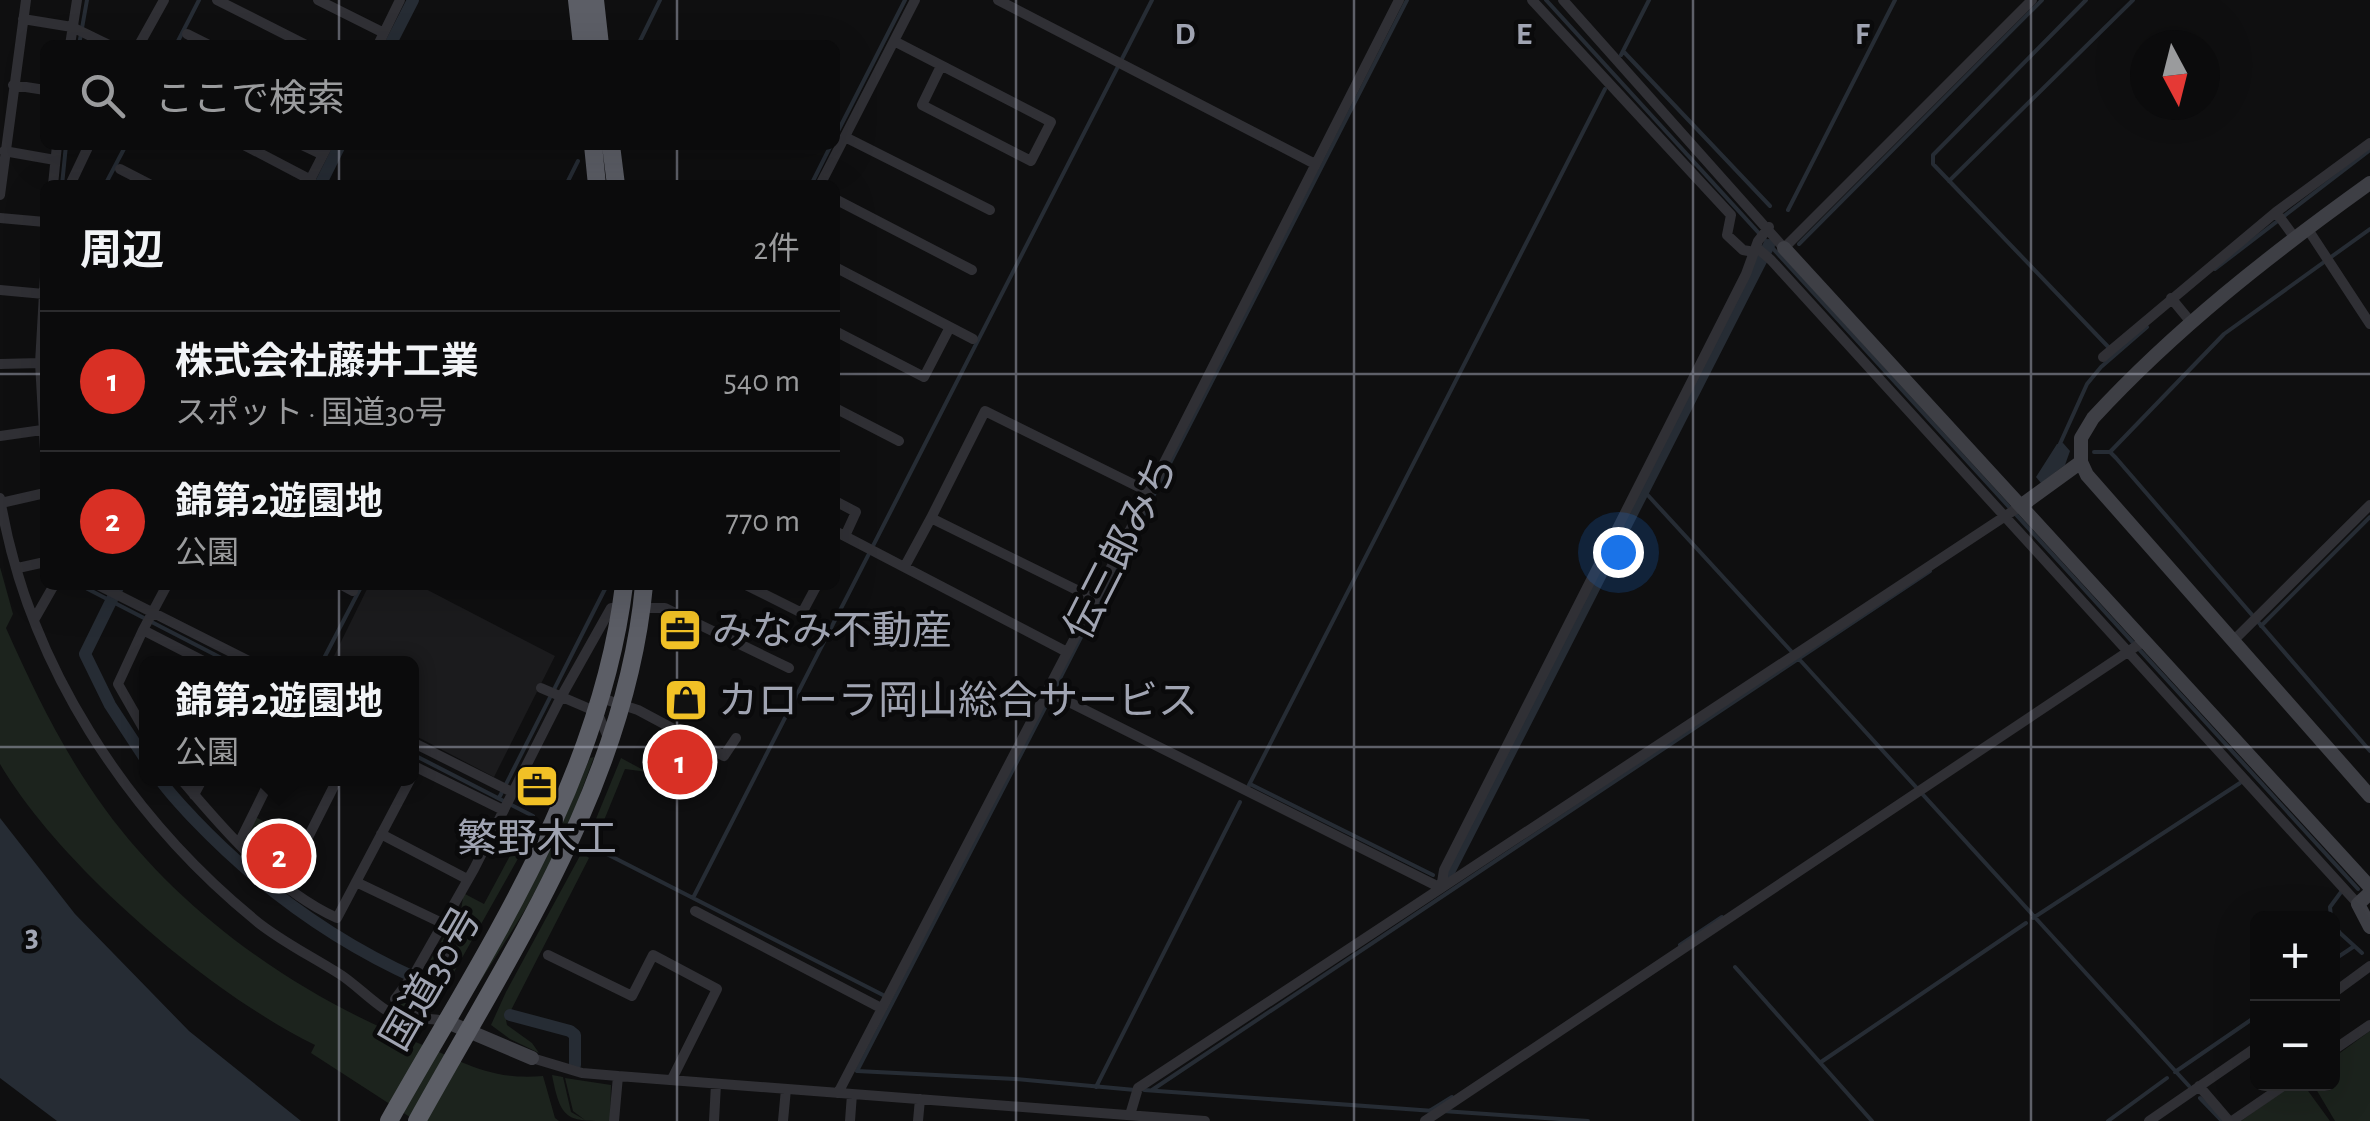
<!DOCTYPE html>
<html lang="ja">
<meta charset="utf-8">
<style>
:root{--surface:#0b0b0c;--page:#141415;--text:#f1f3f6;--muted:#9a9b9d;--line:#2b2b2d;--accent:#d93025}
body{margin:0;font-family:"Alegreya Sans","Noto Sans JP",sans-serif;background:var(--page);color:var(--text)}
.controls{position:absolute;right:30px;bottom:30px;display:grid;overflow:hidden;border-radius:15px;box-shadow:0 10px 40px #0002}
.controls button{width:90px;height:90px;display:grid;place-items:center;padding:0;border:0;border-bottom:2px solid var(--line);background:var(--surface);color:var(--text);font:50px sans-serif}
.compass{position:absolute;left:2130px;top:30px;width:90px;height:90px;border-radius:50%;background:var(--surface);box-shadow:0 10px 40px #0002;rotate:173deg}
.you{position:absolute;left:1618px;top:552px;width:35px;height:35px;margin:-25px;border:8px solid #fff;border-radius:50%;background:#1a73e8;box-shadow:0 0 0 15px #1a73e833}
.badge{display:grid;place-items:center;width:65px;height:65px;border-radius:50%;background:var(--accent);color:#fff;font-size:32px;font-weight:700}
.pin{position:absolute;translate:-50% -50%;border:5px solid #fff;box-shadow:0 2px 10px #0006}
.popup{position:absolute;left:139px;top:656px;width:280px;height:130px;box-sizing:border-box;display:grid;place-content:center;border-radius:15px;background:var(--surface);filter:drop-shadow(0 2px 8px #0005);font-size:32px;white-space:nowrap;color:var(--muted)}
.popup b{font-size:38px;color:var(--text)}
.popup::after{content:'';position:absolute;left:50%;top:100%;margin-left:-20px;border:20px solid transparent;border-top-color:var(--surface)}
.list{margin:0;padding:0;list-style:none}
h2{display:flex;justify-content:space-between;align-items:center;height:130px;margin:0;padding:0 40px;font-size:42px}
h2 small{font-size:32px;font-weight:400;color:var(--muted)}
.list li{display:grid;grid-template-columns:65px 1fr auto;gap:30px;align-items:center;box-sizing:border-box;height:140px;padding:0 40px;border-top:2px solid var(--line)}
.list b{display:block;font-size:38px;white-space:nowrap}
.list p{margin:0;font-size:32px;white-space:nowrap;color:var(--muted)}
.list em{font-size:32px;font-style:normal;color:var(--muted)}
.icon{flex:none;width:55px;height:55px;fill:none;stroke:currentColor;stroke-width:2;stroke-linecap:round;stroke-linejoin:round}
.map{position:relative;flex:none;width:2370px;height:1121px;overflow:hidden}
.search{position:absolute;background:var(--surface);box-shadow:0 10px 40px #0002;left:40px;top:40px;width:800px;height:110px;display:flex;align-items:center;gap:25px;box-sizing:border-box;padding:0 35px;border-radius:15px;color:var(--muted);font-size:38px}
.panel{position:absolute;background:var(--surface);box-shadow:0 10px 40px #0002;left:40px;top:180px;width:800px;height:410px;border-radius:15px}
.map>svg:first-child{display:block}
</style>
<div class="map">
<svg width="2370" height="1121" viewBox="0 0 2370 1121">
<rect width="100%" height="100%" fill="#0f0f10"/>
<path fill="#1b1b1d" d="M369 585H418L555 656 494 777 412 734V664H330Z"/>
<path fill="#1c231d" d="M0 567 13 614 6 628C34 691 64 753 105 809 180 912 295 994 413 1041 461 1060 488 1081 543 1076L555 1118 559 1121H416L311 1053 315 1045C209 993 60 866 0 764Z
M594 757 565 835 525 910 473 993 561 826 590 758Z
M621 758 647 772 625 769 598 835 591 831Z
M255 817 303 841 287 872 281 873 246 841Z
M526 826 533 832 436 1004 456 947 463 897 465 894 484 904Z
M582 852 589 858 506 1020 507 1025 532 1043 539 1053 510 1039 491 1025 506 992Z
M446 933V944L411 1007 392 1008 416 985Z
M2370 1031V1121H2335L2313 1084H2332L2333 1058Z
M552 1075 563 1077 571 1112 585 1120 573 1111 565 1078 611 1085 610 1121C567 1121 561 1121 552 1075Z
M2293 1084H2303L2330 1121H2241Z"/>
<path fill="#262c34" d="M2063 443 2070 451 2065 465 2041 483 2036 477 2057 444Z
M0 818 75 914 189 1031 301 1121H57L0 1078Z"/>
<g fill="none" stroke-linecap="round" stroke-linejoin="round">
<path stroke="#262c34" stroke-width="4" d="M1546 0 2358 889
M2086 0 1933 155V164L2115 354
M79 45 87 0
M176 45 199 0
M638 45 660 0
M1623 51 1770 206
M1621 55 1649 0
M835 137 905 0
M1949 181 2133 0
M62 185 66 145
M105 185 126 145
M566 185 578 161
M811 185 831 145
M1788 210 1895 0
M1799 244 2042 0
M2215 269 2370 150
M2059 446 2087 384 2101 367 2147 327
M2094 452H2110L2116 458 2370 751
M2110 452 2224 334 2370 229
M1644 491 1791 651
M80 585 233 664
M2261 626 2370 517
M1799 659 2189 1086
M321 664 362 585
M1055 688 1407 0
M1049 700 857 1071 1015 1079 1135 1090
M412 754 533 816
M1250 784 1433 875
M1249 785 1605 89
M499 798 607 585
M595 848 883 995
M693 898 1152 0
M2033 918 2240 783
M2331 918 2330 907 2344 888
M2332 921 2340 933 2362 953
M1680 945 1722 917
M2332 961 2353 947
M1735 967 1872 1121
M1821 1062 2026 923
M2175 1072 2258 1015
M1096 1087 1240 802
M1144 1090 1434 1111
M1152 1090 1930 571
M2200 1098 2222 1121
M1431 1110 1452 1097
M1443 1111 1588 1121
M2108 1121 2167 1078"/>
<path stroke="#262c34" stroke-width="12" d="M390 45 413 0
M320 185 340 145
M119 585 85 654 110 705 146 760
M159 778C169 793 182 806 194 819 258 886 333 941 418 979
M1449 872 1769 245
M510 1015 570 1031 575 1035V1065"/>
<path stroke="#303035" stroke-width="10" d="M217 0 306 45
M318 0 384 33
M998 0 1315 164
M1532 0 1731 215 1727 235 1743 250 1754 252
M1563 0 1784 248 2032 0
M23 19 72 27 109 45
M187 34 209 45
M894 41 1051 122 1031 161 922 105 941 66
M70 45 77 0
M139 45 164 0
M378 45 400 0
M13 85 45 90
M845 137 990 210
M244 145 311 180
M302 145 323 155
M4 151 55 160
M120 169 151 185
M308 184 328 145
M53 185 57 145
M70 185 89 145
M820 185 915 0
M0 195 26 0
M835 199 972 270
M2276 212 2295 238
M0 218 45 222
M2307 228 2370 324
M1756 247 1771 260 2358 904
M835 267 973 339
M45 276 40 363 45 450
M0 290 44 294
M2171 298 2190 321
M835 331 924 377 950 327
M2103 357 2276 212 2370 143
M0 364 40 363
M835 408 899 441
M0 436 42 430
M0 498C27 663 127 815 255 920 279 940 311 956 338 973 355 983 378 1008 393 1014 408 1020 428 1017 445 1021
M835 501 856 512 845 536
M1 503 45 493
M835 531 1067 652
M905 566 931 518
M18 568 45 562
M98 585 255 664
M342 585 353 591
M746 585 802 613 817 585
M1095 599 931 518 985 411 1149 492
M639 608H665L789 668
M34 620 54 585
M143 630 167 585
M2233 641 2370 505
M541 688 597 712 610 742
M1047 691 1441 888
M601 698 638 710 724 756 736 738
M146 733 118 684 143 630 209 664
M412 742 512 792
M412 765 503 810
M180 778C223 829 275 890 337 918L411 778
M194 795 203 778
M381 834 467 879
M239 843 271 778
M356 882 444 924
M285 883 338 778
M1441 888 1444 870 1746 274 1758 241 1769 227
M695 911 881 1008
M548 955 632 996 653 955 717 989 672 1079
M2332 994 2370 966
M395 999 416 971 474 869 561 697 611 608H622
M414 1017 450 942 453 912
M2332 1051 2370 1025
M532 1058 582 1073 618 1076 1205 1121
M2199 1086 2229 1121
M838 1093 1095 599 1399 0
M1130 1115 1138 1088 2022 505
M614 1121 618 1076
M714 1121 716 1084
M783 1121 786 1089
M850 1121 852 1094
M918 1121 920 1099
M1425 1121 2144 641
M2149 1121 2258 1046
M2232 1121 2286 1084"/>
<path stroke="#3e3f45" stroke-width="14" d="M1784 248 2370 887
M2081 462 2087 475 2370 796
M2022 505 2081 462V438L2093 418C2176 328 2271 254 2370 183
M2370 893 2358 904 2370 927
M445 1021 532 1058"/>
<path stroke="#5c5e66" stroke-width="18" d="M577 0 582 45
M595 0 600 45
M593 145 597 185
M611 145 616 185
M389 1121C485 951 600 783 624 585
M417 1121C511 951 626 783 644 585"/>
</g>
<path fill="none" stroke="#a0a4b2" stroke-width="2.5" stroke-opacity="0.55" d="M339 0V45M677 0V45M1016 0V1121M1354 0V1121M1693 0V1121M2031 0V1121M339 145V185M677 145V185M0 374H45M835 374H2370M339 585V1121M677 585V1121M0 747H2370"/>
<defs>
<g id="office-square" transform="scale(2.25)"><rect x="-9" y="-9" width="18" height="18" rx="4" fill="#f1c126" stroke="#0a0a0b"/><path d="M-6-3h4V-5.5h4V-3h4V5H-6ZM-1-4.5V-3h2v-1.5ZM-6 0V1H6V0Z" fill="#111"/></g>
<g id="shop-square" transform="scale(2.25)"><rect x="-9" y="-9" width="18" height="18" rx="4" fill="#f1c126" stroke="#0a0a0b"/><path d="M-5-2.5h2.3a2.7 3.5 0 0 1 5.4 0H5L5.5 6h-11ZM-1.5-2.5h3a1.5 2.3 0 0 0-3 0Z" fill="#111"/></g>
</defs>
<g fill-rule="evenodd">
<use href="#office-square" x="680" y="630"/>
<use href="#shop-square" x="686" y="700"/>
<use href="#office-square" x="537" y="786"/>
</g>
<g text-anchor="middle" stroke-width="9" stroke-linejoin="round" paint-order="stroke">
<g font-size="40" fill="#a0a4b2" stroke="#0a0a0b">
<text transform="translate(1120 547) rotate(-63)" y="14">伝三郎みち</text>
<text transform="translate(430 978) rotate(-60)" y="14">国道30号</text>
</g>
<g font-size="40" fill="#a0a4b2" stroke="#0a0a0b" text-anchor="start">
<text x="712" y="644">みなみ不動産</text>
<text x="718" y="714">カローラ岡山総合サービス</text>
<text x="537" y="852" text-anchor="middle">繁野木工</text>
</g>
</g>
<g font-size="32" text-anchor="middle" font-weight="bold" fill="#a0a4b2" stroke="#0a0a0b" stroke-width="9" stroke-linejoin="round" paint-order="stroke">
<text x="1185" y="44">D</text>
<text x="1524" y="44">E</text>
<text x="1862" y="44">F</text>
<text x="32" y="946">3</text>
</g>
</svg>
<div class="controls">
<button>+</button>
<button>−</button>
</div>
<svg class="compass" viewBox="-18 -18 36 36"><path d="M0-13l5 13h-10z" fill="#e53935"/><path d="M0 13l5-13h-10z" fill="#9a9b9d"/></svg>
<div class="you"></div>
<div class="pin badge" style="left:680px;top:762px">1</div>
<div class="pin badge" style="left:279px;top:856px">2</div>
<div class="popup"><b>錦第2遊園地</b>公園</div>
<div class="search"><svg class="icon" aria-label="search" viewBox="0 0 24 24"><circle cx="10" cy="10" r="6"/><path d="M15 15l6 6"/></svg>ここで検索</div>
<section class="panel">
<h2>周辺<small>2件</small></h2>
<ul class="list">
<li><span class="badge">1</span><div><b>株式会社藤井工業</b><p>スポット · 国道30号</p></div><em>540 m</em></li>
<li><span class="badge">2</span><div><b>錦第2遊園地</b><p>公園</p></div><em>770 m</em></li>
</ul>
</section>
</div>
